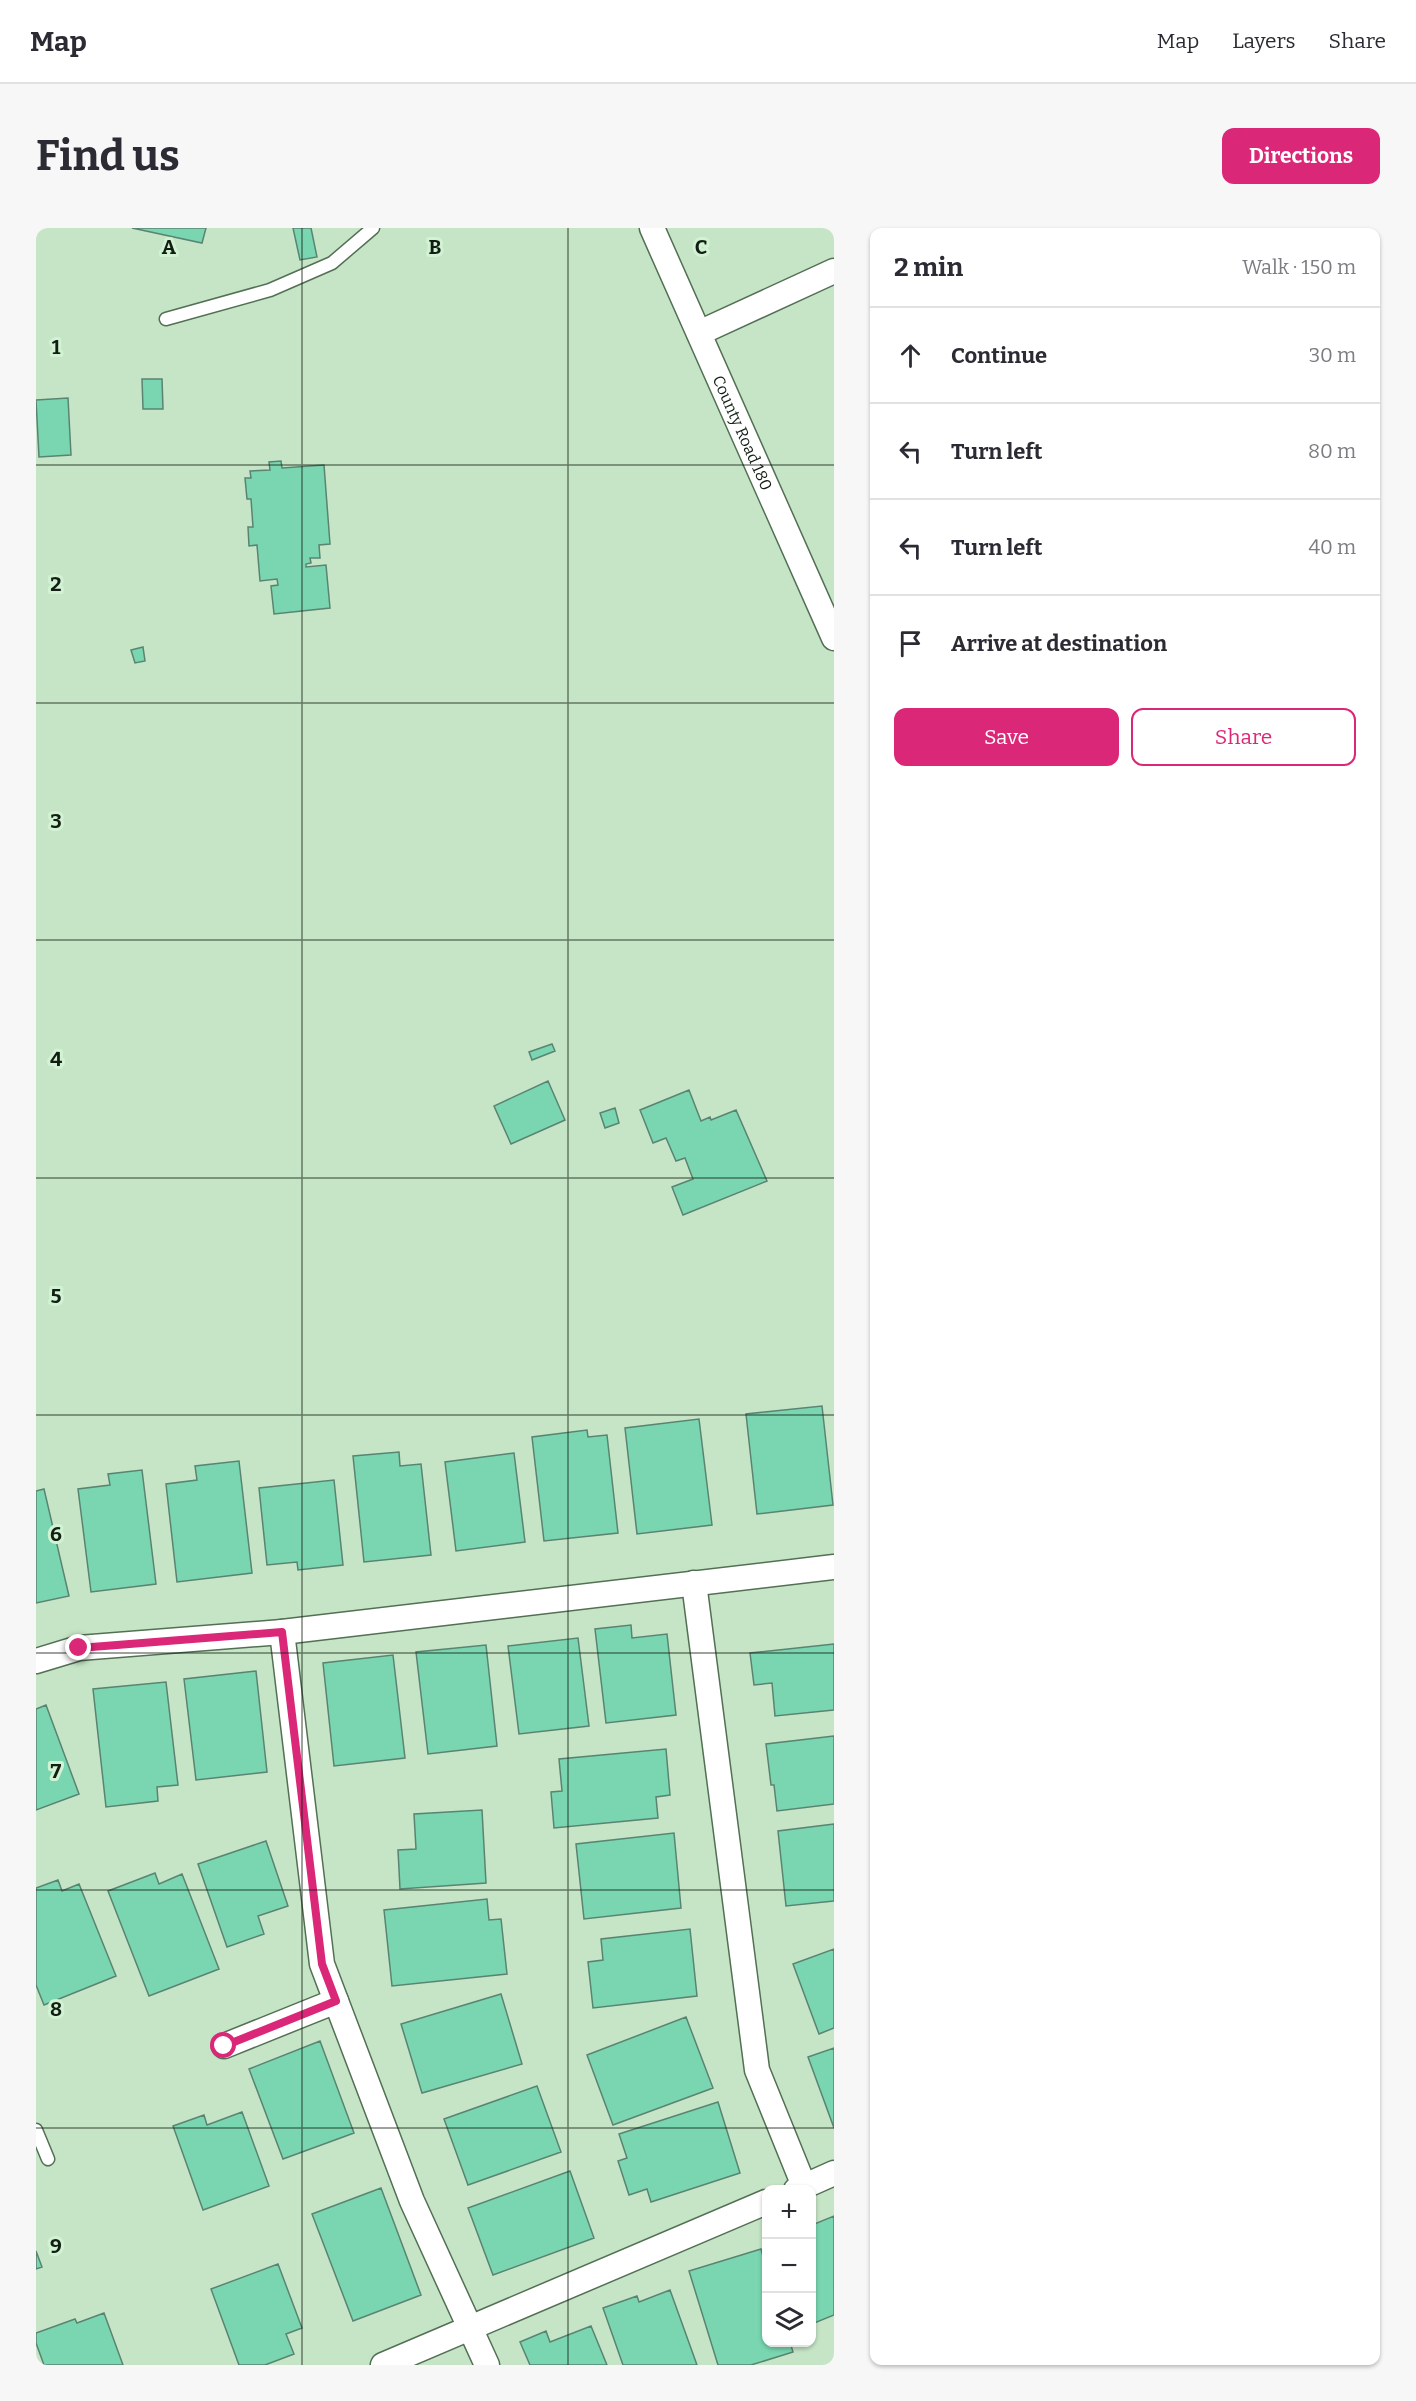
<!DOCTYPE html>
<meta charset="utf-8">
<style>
:root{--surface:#fff;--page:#f7f7f7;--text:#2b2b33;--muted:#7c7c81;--line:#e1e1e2;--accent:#db2777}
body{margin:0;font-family:Bitter,serif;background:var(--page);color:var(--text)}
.controls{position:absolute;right:18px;bottom:18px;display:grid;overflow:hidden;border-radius:12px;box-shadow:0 2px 4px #0004}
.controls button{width:54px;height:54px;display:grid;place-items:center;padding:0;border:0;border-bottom:2px solid var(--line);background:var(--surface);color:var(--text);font:30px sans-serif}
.stop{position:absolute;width:18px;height:18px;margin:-14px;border:4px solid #db2777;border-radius:50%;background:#fff}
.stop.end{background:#db2777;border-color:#fff;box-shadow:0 2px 6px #0008}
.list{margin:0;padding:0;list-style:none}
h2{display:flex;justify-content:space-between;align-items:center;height:78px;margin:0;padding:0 24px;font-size:26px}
h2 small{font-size:20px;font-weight:400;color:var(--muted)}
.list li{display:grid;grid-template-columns:39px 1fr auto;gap:18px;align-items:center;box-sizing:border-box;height:96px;padding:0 24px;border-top:2px solid var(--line)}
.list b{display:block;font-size:22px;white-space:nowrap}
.list em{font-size:20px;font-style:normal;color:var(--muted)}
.actions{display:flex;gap:12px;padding:18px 24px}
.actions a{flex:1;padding:14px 0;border:2px solid var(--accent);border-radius:12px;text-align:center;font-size:21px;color:var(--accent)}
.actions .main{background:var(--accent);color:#fff}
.icon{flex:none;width:33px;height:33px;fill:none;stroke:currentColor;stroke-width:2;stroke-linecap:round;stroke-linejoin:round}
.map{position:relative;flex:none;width:798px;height:2137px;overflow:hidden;border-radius:12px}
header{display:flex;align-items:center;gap:36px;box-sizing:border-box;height:84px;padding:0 30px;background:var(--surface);border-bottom:2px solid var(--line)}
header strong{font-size:28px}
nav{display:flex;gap:33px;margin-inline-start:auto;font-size:21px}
.intro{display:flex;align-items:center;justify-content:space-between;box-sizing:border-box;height:144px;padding:0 36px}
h1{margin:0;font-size:42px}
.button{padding:15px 27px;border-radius:12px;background:var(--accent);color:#fff;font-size:21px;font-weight:700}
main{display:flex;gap:36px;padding:0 36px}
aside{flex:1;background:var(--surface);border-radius:12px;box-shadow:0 2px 4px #0004}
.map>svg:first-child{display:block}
</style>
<header>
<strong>Map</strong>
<nav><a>Map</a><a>Layers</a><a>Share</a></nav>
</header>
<div class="intro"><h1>Find us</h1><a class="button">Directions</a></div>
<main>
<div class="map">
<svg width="798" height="2137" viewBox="0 0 798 2137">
<rect width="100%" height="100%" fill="#c6e5c6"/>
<path fill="#79d6b0" stroke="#5a8472" stroke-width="1.5" d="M96 0H170L166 15Z
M257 0H275L281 29 264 32Z
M106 151H126L127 181H107Z
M32 170 35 227 3 229 0 172Z
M245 233 246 240 288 237 294 316 283 317 284 330H274L275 335 270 336V339L290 337 294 380 238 386 235 358 242 357 241 351 224 353 221 317 213 318 212 299H217L215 271H211L209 250H215L214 243 234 242 233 234Z
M107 419 109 433 99 435 95 422Z
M516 816 519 823 496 832 493 824Z
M512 853 529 892 475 916 458 878Z
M653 862 665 893 674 889 675 892 700 882 731 953 647 987 636 959 657 951 649 930 640 933 630 910 617 915 604 882Z
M579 880 583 895 569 900 564 885Z
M786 1178 797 1277 721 1286 710 1186Z
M663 1191 676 1297 601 1306 589 1200Z
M551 1202 552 1209 571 1207 582 1305 508 1313 496 1209Z
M363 1224 364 1238 385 1236 395 1327 328 1334 317 1228Z
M478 1225 489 1314 420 1323 409 1234Z
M203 1233 216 1345 141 1354 130 1256 161 1252 159 1238Z
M106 1242 120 1356 55 1364 42 1261 74 1257 72 1246Z
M298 1252 307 1337 262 1342 261 1334 231 1337 223 1260Z
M8 1261 33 1368 0 1375V1263Z
M595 1397 596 1410 631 1406 640 1487 570 1495 559 1401Z
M542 1410 553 1498 483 1506 472 1418Z
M798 1416V1482L739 1488 736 1455 718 1457 714 1425Z
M450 1417 461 1518 392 1526 380 1424Z
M357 1427 369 1530 298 1538 287 1435Z
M220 1443 231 1544 160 1552 148 1451Z
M130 1454 142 1557 121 1559 122 1573 70 1579 57 1461Z
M10 1477 43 1566 0 1582V1481Z
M798 1508V1576L741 1583 738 1557H735L730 1516Z
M630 1521 634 1567 620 1569 622 1590 518 1600 515 1564 526 1563 523 1531Z
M446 1582 450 1655 364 1661 362 1622 380 1621 378 1586Z
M798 1596V1673L750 1678 742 1603Z
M638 1605 645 1680 548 1691 540 1616Z
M230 1613 252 1678 222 1688 228 1706 191 1719 162 1636Z
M119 1645 123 1656 146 1646 183 1741 113 1768 72 1663Z
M22 1652 26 1663 43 1656 80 1748 8 1777 0 1757V1660Z
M451 1671 453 1692 465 1691 471 1746 356 1758 348 1682Z
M654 1701 661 1768 557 1780 552 1734 567 1732 565 1711Z
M798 1721V1800L783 1806 757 1736Z
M465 1766 486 1836 386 1865 365 1796Z
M650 1789 677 1860 577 1897 551 1827Z
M284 1813 318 1905 247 1931 213 1841Z
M798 1820V1900L772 1829Z
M501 1858 525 1924 432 1957 408 1891Z
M682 1874 704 1945 615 1974 611 1961 593 1967 582 1933 591 1930 583 1906Z
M206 1884 233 1958 167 1982 137 1898 168 1887 171 1897Z
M534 1943 558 2010 457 2047 432 1980Z
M345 1960 385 2067 317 2093 276 1986Z
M798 1988V2087L776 2096V1997Z
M725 2021 730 2039V2114H754L757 2124 715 2137H682L653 2043Z
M0 2023 6 2039 0 2041Z
M242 2036 266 2100 250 2106 258 2126 229 2137H203L175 2061Z
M634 2062 661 2137H587L567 2080 601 2068 603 2074Z
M68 2085 87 2137H8L0 2115V2105L39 2091 41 2095Z
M555 2098 571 2137H494L484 2114 510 2103 514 2114Z"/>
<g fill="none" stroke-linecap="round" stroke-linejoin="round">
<g stroke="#536f54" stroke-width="15">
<path id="service" d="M130 91 234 62 296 35 337 0
M0 1902 12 1931"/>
</g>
<g stroke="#536f54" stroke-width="27">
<g id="minor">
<path id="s1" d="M616 0 798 410"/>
<path d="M663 105 798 43"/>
<path d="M658 1355 721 1842 768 1958"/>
<path d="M246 1404 286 1736 376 1973 451 2137"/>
<path d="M0 1433 43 1420 246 1404 798 1339"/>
<path d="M188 1818 300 1773"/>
<path d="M760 1962 798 1945"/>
<path d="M347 2137 730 1974"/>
</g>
</g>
<use href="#service" stroke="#fff" stroke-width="12"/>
<use href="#minor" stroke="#fff" stroke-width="24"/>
</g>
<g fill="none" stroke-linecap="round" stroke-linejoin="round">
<path stroke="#db2777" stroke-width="8" d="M43 1420 246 1404 286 1736 300 1773 188 1818"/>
</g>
<path fill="none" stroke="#121e13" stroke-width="1.5" stroke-opacity="0.55" d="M266 0V2137M532 0V2137M0 237H798M0 475H798M0 712H798M0 950H798M0 1187H798M0 1425H798M0 1662H798M0 1900H798"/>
<g text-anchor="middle" stroke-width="6" stroke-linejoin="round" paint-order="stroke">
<g font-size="16" fill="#121e13" stroke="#d2f3d3">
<text dy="6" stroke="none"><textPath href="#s1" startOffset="224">County Road 180</textPath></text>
</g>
</g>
<g font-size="20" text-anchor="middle" font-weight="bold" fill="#121e13" stroke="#d2f3d3" stroke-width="6" stroke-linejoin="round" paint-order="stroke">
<text x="133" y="26">A</text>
<text x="399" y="26">B</text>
<text x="665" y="26">C</text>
<text x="20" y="126">1</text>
<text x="20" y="363">2</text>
<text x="20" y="600">3</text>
<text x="20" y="838">4</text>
<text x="20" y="1075">5</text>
<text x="20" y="1313">6</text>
<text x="20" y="1550">7</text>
<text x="20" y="1788">8</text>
<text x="20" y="2025">9</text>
</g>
</svg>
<div class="controls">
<button>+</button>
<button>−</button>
<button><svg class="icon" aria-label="layers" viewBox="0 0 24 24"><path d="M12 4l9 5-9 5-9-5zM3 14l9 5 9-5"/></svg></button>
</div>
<div class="stop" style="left:188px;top:1818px"></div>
<div class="stop end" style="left:43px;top:1420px"></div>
</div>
<aside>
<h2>2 min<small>Walk · 150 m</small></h2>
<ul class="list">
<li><svg class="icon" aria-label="ahead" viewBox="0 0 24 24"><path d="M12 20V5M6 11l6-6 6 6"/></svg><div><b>Continue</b></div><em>30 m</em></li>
<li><svg class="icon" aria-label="left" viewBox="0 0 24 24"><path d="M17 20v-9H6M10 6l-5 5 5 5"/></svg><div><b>Turn left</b></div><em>80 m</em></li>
<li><svg class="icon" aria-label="left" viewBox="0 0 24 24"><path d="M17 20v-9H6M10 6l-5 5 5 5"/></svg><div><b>Turn left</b></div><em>40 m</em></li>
<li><svg class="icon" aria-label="arrive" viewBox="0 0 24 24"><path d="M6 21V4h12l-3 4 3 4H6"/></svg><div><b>Arrive at destination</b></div></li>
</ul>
<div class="actions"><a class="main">Save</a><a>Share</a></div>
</aside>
</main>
